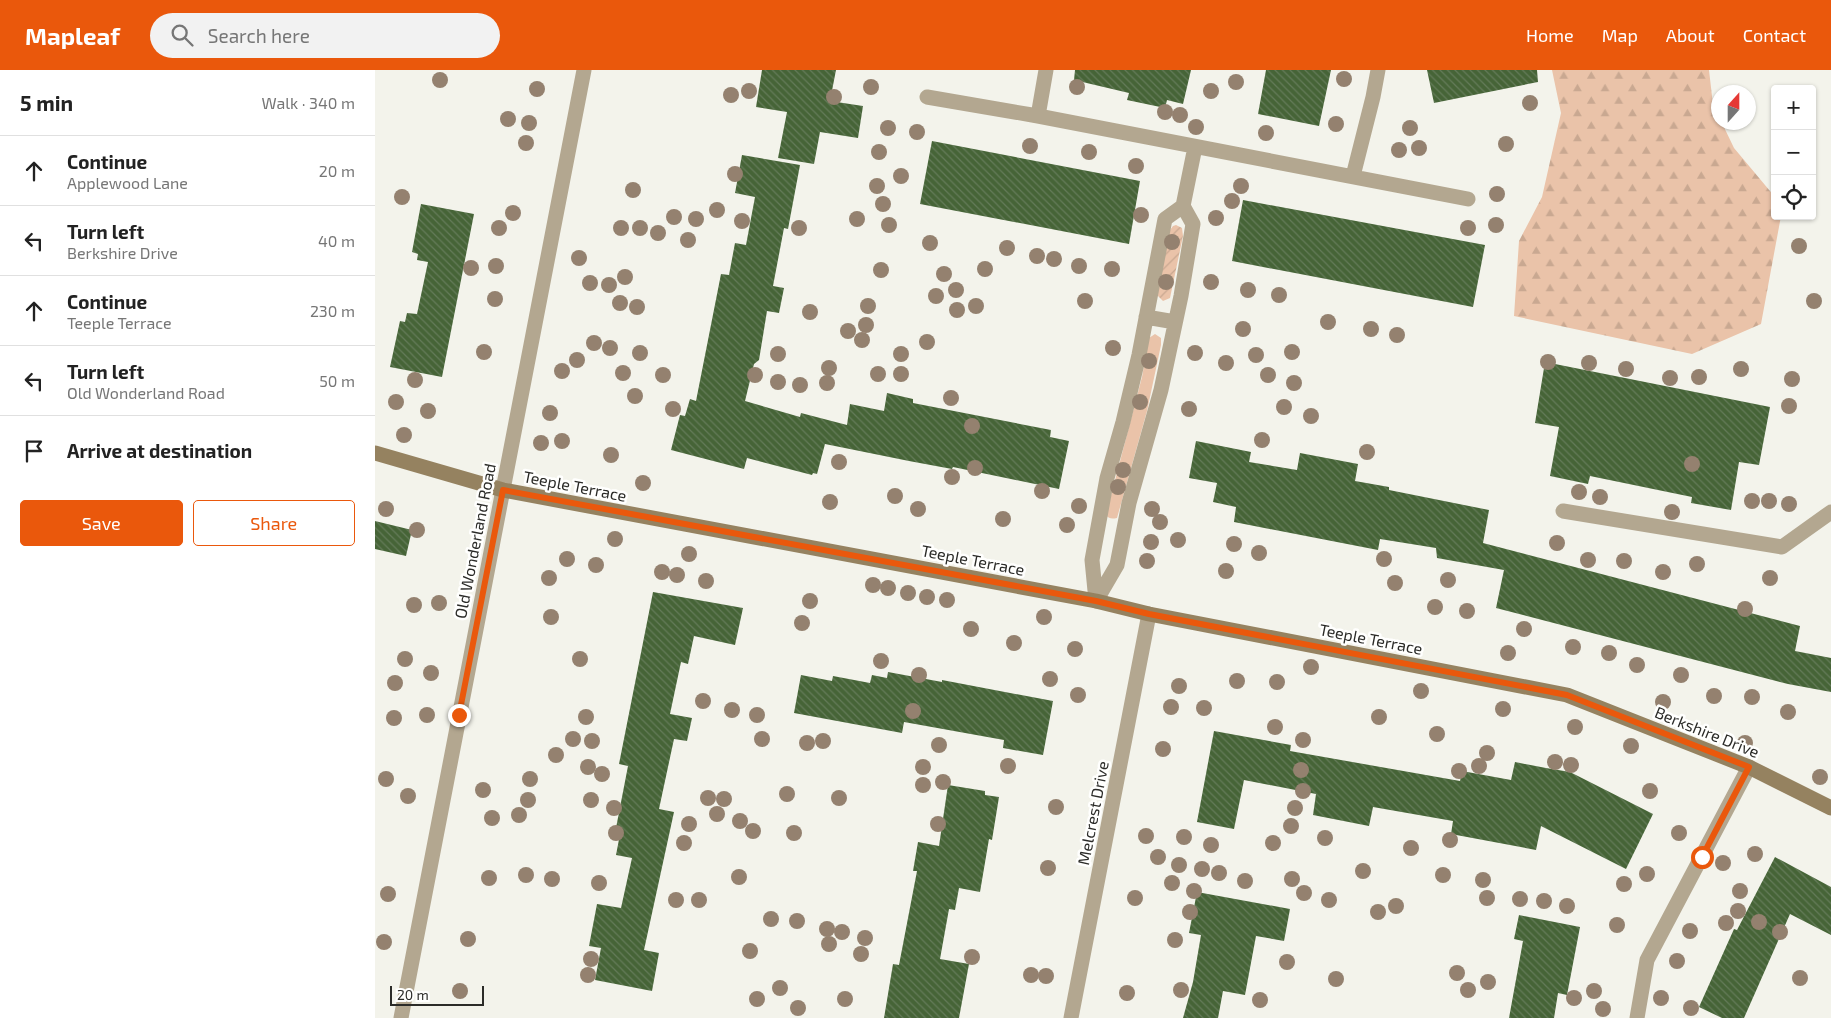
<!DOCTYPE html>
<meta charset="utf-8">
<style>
:root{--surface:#fff;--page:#f2f2f2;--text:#222;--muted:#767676;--line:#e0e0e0;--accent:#ea580c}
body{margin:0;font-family:"Exo 2",sans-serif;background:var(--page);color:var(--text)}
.controls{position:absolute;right:15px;top:15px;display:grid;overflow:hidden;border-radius:5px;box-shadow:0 1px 4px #0004}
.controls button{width:45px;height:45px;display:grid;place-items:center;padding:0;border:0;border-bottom:1px solid var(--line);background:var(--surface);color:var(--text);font:25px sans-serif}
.compass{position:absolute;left:1336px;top:15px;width:45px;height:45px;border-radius:50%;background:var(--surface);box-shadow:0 1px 4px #0004;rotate:21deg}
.scale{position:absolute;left:15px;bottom:12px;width:94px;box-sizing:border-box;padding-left:5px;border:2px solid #2b2b28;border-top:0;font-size:14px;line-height:18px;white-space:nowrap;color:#2b2b28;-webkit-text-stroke:4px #fffffe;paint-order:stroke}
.stop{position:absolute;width:15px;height:15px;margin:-11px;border:4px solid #ea580c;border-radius:50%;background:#fff}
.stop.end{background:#ea580c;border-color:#fff;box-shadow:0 1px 5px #0008}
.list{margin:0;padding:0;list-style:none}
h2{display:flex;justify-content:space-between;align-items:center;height:65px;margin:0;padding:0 20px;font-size:21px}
h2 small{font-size:16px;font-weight:400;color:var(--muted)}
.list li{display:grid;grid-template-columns:32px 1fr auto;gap:15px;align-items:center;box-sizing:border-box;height:70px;padding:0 20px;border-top:1px solid var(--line)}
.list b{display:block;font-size:19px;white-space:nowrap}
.list p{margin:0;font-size:16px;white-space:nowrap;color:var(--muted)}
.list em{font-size:16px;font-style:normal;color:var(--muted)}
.actions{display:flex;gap:10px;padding:15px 20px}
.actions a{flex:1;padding:11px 0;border:1px solid var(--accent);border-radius:5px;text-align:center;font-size:18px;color:var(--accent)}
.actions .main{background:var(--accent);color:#fff}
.icon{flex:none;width:28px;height:28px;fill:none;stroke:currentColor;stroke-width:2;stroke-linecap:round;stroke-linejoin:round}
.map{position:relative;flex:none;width:1456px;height:948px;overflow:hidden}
header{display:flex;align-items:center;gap:30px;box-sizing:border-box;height:70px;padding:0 25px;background:var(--accent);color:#fff}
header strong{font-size:24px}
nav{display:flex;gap:28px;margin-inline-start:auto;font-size:18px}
.search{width:350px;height:45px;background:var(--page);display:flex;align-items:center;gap:12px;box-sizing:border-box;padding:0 18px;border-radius:28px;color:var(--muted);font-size:19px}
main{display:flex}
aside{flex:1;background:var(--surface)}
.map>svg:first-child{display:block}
</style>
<header>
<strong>Mapleaf</strong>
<div class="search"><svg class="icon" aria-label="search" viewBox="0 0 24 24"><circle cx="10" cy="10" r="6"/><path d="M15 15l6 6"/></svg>Search here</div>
<nav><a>Home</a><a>Map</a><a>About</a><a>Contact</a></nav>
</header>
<main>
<aside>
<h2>5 min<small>Walk · 340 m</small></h2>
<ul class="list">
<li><svg class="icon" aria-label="ahead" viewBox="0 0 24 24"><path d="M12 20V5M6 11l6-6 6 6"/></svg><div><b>Continue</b><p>Applewood Lane</p></div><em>20 m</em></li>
<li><svg class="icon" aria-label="left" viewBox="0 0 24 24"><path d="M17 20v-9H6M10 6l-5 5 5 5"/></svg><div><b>Turn left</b><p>Berkshire Drive</p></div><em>40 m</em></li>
<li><svg class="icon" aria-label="ahead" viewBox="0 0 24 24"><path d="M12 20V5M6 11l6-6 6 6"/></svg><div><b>Continue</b><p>Teeple Terrace</p></div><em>230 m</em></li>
<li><svg class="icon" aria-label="left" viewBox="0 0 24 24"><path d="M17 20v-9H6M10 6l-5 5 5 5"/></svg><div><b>Turn left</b><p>Old Wonderland Road</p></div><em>50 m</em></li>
<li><svg class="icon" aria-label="arrive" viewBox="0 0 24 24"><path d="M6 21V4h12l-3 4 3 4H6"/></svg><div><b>Arrive at destination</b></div></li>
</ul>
<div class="actions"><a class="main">Save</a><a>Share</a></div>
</aside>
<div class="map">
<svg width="1456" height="948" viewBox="0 0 1456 948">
<defs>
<pattern id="forest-firs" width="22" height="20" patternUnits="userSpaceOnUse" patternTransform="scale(1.25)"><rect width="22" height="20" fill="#eac3a9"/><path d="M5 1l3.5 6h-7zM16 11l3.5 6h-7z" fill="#c9a891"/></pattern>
<pattern id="garden-furrows" width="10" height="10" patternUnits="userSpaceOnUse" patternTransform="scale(1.25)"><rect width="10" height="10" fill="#eac3a9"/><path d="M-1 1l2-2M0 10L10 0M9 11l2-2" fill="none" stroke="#c9a891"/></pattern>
<pattern id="building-back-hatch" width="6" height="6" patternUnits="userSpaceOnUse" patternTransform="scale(1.25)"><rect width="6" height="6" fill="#466437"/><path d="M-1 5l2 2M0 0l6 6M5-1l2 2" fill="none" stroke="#647b59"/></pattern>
</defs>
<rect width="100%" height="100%" fill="#f3f3eb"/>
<path fill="#eac3a9" d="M780 264 786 268V275L772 341 742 448C737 449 734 449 731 445L767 307 774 268Z"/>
<path fill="url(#forest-firs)" d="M1177 0H1334L1338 35 1343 46 1344 52 1347 53 1359 78 1400 127V146H1406L1386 254 1317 284 1139 246 1144 171 1167 127 1186 43Z"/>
<path fill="url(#garden-furrows)" d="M801 155 807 158 808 166 795 228 788 231 782 225 795 160 798 156Z"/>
<path fill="url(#building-back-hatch)" d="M387 0H461L455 31 488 36 483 68 445 62 439 94 403 88 412 42 381 37Z
M700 0H816L808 34 792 30 790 38 752 30 754 23 699 10Z
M891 0H956L944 56 883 44Z
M1052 0H1162L1163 12 1059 33Z
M557 71 765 111 754 174 545 134Z
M367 85 425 95 413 159 409 158 398 216 409 218 404 243 392 241 384 290 379 294 370 331 425 347 426 343 472 355 475 334 509 341 512 323 538 329V333L676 360 675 367 694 371 684 419 578 397 577 399 534 391 450 374 442 404 438 403 437 405 372 388 369 399 296 380 305 345 310 346 315 329 321 331 346 204 354 205 360 173 371 175 380 127 360 123Z
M868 130 1110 175 1098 237 857 191Z
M46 134 99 144 67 307 15 297 25 251 30 252 32 243 42 244 53 192 42 190 43 184 37 182Z
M1170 292 1395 337 1384 395 1364 392 1356 440 1316 433 1317 427 1215 406 1213 414 1175 406 1184 357 1160 353Z
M821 371 876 382 874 392 922 400 925 383 983 394 980 411 1014 417V420L1114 440 1108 473 1425 556 1420 581 1456 588V622L1413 614 1121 538 1129 500 1062 488 1061 478 1005 469 1003 480 859 452 861 437 838 432 842 413 814 408Z
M0 451 37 460 31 486 0 479Z
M278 522 368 538 360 575 319 566 313 594 306 592 295 644 317 648 312 671 299 669 284 739 299 742 269 880 284 883 277 921 220 910 226 878 214 876 222 834 246 838 257 788 241 785 246 759 241 758 253 696 244 694Z
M513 602 567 612V610L678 631 668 685 628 678 629 670 529 652 527 663 419 643 426 605 457 611 458 606 495 613 497 605 512 608Z
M839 661 916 675 915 681 1085 711 1087 701 1136 710 1140 692 1171 698 1195 702 1278 744 1251 799 1166 756 1161 780 1076 764 1078 751 998 737 994 756 938 745 941 724 869 710 859 759 822 752Z
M573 715 610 721V725L624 727 617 770 614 769 605 822 584 818 580 840 574 839 565 889 594 894 584 948H509L518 894 524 895 542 801H538L543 772 564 776Z
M1400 787 1456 817V865L1415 844 1369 948H1347L1324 937 1359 859 1362 860Z
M822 822 915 839 909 871 881 866 870 925 848 921 843 948H808L818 912 826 865 814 863Z
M1144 845 1205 857 1192 925 1183 923 1179 948H1134L1148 871 1139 869Z"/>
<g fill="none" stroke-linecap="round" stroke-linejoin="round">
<path stroke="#b3a790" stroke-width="15" d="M552 27 663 46 1093 129
M663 46 671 0
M978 106 998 27 1003 0
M771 247 800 252
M1188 441 1407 477 1456 442
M721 531 742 495 754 433 786 320 806 226 818 154 808 136 820 77
M721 531 717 490 732 408 748 352 764 285 790 149 808 136"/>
<path stroke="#b3a790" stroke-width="15" d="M26 948 209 0
M696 948 774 544
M1262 948 1272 890 1374 697"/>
<path stroke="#958260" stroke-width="15" d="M0 383 128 420 721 531 774 544 1192 625 1374 697 1456 738"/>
</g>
<g fill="#94816f">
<circle cx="969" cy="9" r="8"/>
<circle cx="65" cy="10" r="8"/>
<circle cx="861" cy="12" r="8"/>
<circle cx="496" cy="17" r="8"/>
<circle cx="702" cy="17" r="8"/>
<circle cx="162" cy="19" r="8"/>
<circle cx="374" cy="21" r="8"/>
<circle cx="836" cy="21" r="8"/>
<circle cx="356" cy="25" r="8"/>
<circle cx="459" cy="27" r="8"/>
<circle cx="1155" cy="33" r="8"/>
<circle cx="790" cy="42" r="8"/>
<circle cx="805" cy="45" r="8"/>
<circle cx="133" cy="49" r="8"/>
<circle cx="154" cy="53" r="8"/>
<circle cx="961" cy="54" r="8"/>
<circle cx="821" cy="57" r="8"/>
<circle cx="513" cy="58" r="8"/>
<circle cx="1035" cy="58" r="8"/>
<circle cx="542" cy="62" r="8"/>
<circle cx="891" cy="63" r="8"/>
<circle cx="151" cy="73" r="8"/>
<circle cx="1131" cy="74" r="8"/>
<circle cx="655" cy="76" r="8"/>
<circle cx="1044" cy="78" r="8"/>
<circle cx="1024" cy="80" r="8"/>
<circle cx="504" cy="82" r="8"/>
<circle cx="714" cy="82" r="8"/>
<circle cx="761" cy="96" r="8"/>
<circle cx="360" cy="104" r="8"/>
<circle cx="526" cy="106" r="8"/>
<circle cx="502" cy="116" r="8"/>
<circle cx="866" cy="116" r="8"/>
<circle cx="258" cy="120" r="8"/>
<circle cx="1122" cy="124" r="8"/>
<circle cx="27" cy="127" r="8"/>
<circle cx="857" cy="131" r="8"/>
<circle cx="508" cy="134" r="8"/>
<circle cx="342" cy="140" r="8"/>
<circle cx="138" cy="143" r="8"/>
<circle cx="766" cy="145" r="8"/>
<circle cx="299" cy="147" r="8"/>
<circle cx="841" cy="148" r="8"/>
<circle cx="321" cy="149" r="8"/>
<circle cx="482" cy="149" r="8"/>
<circle cx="367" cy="151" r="8"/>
<circle cx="514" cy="155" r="8"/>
<circle cx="1121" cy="155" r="8"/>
<circle cx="124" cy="158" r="8"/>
<circle cx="246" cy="158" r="8"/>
<circle cx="265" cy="158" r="8"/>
<circle cx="424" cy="158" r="8"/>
<circle cx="1093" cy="158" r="8"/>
<circle cx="283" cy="163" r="8"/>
<circle cx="313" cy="170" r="8"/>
<circle cx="797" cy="172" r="8"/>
<circle cx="555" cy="173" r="8"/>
<circle cx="1424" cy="176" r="8"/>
<circle cx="632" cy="178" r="8"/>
<circle cx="662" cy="186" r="8"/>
<circle cx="204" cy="188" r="8"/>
<circle cx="679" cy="189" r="8"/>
<circle cx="121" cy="196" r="8"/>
<circle cx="704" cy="196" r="8"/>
<circle cx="96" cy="198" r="8"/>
<circle cx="610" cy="199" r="8"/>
<circle cx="737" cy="199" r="8"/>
<circle cx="506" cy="200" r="8"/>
<circle cx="569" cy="204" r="8"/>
<circle cx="250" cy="207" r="8"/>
<circle cx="791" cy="212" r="8"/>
<circle cx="836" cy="212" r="8"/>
<circle cx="215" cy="213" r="8"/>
<circle cx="234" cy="215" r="8"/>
<circle cx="581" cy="220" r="8"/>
<circle cx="873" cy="220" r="8"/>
<circle cx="904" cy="225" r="8"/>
<circle cx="561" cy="226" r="8"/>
<circle cx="120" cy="229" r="8"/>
<circle cx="710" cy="231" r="8"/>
<circle cx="1439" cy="231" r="8"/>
<circle cx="245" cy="233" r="8"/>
<circle cx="493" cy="236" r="8"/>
<circle cx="601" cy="236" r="8"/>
<circle cx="262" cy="237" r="8"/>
<circle cx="582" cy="240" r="8"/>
<circle cx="435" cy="242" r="8"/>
<circle cx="953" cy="252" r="8"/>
<circle cx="491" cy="255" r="8"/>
<circle cx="868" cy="259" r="8"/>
<circle cx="996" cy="259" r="8"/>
<circle cx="473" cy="261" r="8"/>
<circle cx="1022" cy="265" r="8"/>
<circle cx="487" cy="270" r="8"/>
<circle cx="552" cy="272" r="8"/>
<circle cx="219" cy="273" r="8"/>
<circle cx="235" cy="278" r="8"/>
<circle cx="738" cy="278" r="8"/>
<circle cx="109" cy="282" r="8"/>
<circle cx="917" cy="282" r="8"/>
<circle cx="265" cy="283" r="8"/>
<circle cx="820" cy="283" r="8"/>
<circle cx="403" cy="284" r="8"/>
<circle cx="526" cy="284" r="8"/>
<circle cx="881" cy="285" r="8"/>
<circle cx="202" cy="290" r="8"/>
<circle cx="774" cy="291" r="8"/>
<circle cx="1173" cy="292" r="8"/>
<circle cx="851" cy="293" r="8"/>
<circle cx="1214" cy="293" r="8"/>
<circle cx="454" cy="298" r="8"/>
<circle cx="1251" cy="299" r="8"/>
<circle cx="1366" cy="299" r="8"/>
<circle cx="187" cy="301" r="8"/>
<circle cx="248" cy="303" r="8"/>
<circle cx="503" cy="304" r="8"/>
<circle cx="526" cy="304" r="8"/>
<circle cx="288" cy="305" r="8"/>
<circle cx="380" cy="305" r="8"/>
<circle cx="893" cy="305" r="8"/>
<circle cx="1324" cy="307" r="8"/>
<circle cx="1295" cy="308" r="8"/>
<circle cx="1417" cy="309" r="8"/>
<circle cx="40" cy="310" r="8"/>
<circle cx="403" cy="312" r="8"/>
<circle cx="452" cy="313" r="8"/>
<circle cx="919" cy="313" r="8"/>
<circle cx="425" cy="315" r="8"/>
<circle cx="260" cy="326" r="8"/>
<circle cx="576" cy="328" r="8"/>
<circle cx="21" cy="332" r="8"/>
<circle cx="765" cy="332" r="8"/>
<circle cx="1414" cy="336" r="8"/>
<circle cx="909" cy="337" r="8"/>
<circle cx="298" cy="339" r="8"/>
<circle cx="814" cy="339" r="8"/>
<circle cx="53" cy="341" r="8"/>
<circle cx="175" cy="343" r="8"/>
<circle cx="936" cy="346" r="8"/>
<circle cx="597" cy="356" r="8"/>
<circle cx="29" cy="365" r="8"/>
<circle cx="887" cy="370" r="8"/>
<circle cx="187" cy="371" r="8"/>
<circle cx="166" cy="373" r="8"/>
<circle cx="992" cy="382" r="8"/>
<circle cx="236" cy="385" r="8"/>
<circle cx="464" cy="392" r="8"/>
<circle cx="1317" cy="394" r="8"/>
<circle cx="600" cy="398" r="8"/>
<circle cx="748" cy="400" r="8"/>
<circle cx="577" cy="407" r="8"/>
<circle cx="268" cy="413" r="8"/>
<circle cx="743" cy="417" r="8"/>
<circle cx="667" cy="421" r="8"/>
<circle cx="1204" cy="422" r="8"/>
<circle cx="520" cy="426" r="8"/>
<circle cx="1225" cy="427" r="8"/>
<circle cx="1377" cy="431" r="8"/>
<circle cx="1394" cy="431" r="8"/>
<circle cx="455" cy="432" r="8"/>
<circle cx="1414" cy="434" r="8"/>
<circle cx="704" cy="436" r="8"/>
<circle cx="11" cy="439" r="8"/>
<circle cx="543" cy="439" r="8"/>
<circle cx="777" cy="439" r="8"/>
<circle cx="1297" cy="442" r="8"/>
<circle cx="628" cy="449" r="8"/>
<circle cx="785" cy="452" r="8"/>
<circle cx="692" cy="455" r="8"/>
<circle cx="42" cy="460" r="8"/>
<circle cx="240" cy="469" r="8"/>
<circle cx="803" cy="470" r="8"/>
<circle cx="776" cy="472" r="8"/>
<circle cx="1182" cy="473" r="8"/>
<circle cx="859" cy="474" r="8"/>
<circle cx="884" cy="483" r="8"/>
<circle cx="314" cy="484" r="8"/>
<circle cx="192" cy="489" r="8"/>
<circle cx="1009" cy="489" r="8"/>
<circle cx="1213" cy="490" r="8"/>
<circle cx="772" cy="491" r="8"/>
<circle cx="1249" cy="491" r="8"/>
<circle cx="1322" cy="494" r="8"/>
<circle cx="221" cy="495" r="8"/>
<circle cx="851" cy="501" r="8"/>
<circle cx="287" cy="502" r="8"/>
<circle cx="1288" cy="502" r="8"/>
<circle cx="302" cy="505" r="8"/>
<circle cx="174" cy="508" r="8"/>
<circle cx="1395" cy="508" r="8"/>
<circle cx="1073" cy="510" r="8"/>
<circle cx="331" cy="511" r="8"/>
<circle cx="1020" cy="513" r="8"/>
<circle cx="498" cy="515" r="8"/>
<circle cx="513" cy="518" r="8"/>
<circle cx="533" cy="523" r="8"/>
<circle cx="552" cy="527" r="8"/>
<circle cx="572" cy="530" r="8"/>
<circle cx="435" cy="531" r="8"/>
<circle cx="64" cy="533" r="8"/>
<circle cx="39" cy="535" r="8"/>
<circle cx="1060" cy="537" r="8"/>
<circle cx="1370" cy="539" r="8"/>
<circle cx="1092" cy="541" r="8"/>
<circle cx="176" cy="547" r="8"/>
<circle cx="669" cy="547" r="8"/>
<circle cx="427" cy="553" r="8"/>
<circle cx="596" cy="559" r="8"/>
<circle cx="1149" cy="559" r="8"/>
<circle cx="639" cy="573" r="8"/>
<circle cx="1198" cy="577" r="8"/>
<circle cx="700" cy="579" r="8"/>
<circle cx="1133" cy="583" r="8"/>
<circle cx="1234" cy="583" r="8"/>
<circle cx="30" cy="589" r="8"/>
<circle cx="205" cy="589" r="8"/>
<circle cx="506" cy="591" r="8"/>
<circle cx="1262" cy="595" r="8"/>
<circle cx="936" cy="597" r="8"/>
<circle cx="56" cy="603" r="8"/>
<circle cx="544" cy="605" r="8"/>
<circle cx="1306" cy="605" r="8"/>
<circle cx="675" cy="609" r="8"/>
<circle cx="862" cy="611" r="8"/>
<circle cx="902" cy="612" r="8"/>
<circle cx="20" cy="613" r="8"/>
<circle cx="804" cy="616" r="8"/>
<circle cx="1046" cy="621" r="8"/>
<circle cx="703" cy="625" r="8"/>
<circle cx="1339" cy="626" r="8"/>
<circle cx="1377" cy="627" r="8"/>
<circle cx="328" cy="631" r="8"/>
<circle cx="1288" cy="632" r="8"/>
<circle cx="796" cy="637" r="8"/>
<circle cx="829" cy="638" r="8"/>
<circle cx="1128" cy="639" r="8"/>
<circle cx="357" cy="640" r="8"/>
<circle cx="538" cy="641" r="8"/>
<circle cx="1413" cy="642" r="8"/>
<circle cx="52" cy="645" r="8"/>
<circle cx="382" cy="645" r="8"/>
<circle cx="211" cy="647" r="8"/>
<circle cx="1004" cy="647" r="8"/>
<circle cx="19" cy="648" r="8"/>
<circle cx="900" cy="657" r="8"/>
<circle cx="1200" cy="657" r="8"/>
<circle cx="1062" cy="664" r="8"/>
<circle cx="198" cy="669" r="8"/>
<circle cx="387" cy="669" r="8"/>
<circle cx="928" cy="670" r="8"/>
<circle cx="217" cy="671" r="8"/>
<circle cx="448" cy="671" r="8"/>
<circle cx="432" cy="673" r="8"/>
<circle cx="1370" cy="673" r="8"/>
<circle cx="564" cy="675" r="8"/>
<circle cx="1256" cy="676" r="8"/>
<circle cx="788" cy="679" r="8"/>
<circle cx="1112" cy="683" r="8"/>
<circle cx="181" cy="685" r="8"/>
<circle cx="1180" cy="692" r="8"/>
<circle cx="1196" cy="695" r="8"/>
<circle cx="633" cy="696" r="8"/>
<circle cx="1104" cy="696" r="8"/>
<circle cx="213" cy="697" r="8"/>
<circle cx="548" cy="697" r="8"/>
<circle cx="926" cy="700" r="8"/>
<circle cx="1084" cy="701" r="8"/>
<circle cx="227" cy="704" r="8"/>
<circle cx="1445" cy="707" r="8"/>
<circle cx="11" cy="709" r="8"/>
<circle cx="155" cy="709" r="8"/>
<circle cx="568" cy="712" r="8"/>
<circle cx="548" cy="715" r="8"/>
<circle cx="108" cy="720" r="8"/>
<circle cx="928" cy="721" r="8"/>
<circle cx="1275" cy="721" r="8"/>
<circle cx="412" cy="724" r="8"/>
<circle cx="33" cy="726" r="8"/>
<circle cx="333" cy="728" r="8"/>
<circle cx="464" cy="728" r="8"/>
<circle cx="349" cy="729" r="8"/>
<circle cx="153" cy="730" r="8"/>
<circle cx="216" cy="730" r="8"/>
<circle cx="681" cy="737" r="8"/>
<circle cx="239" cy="738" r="8"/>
<circle cx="920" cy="738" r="8"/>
<circle cx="342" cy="744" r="8"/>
<circle cx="144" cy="745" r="8"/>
<circle cx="117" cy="748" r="8"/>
<circle cx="365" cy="751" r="8"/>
<circle cx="314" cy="754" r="8"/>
<circle cx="563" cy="754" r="8"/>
<circle cx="916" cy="756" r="8"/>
<circle cx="378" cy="761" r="8"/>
<circle cx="241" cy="763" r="8"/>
<circle cx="419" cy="763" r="8"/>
<circle cx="1304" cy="763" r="8"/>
<circle cx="771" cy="766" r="8"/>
<circle cx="809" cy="767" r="8"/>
<circle cx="950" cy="768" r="8"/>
<circle cx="1075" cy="770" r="8"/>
<circle cx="309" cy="773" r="8"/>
<circle cx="898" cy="773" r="8"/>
<circle cx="836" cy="775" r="8"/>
<circle cx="1036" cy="778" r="8"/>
<circle cx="1380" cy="784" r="8"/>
<circle cx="783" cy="787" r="8"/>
<circle cx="1348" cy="793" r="8"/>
<circle cx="804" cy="795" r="8"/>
<circle cx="673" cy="798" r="8"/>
<circle cx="827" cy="799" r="8"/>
<circle cx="988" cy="801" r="8"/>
<circle cx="844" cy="803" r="8"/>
<circle cx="1272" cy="804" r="8"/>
<circle cx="151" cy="805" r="8"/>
<circle cx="1068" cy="805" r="8"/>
<circle cx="364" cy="807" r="8"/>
<circle cx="114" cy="808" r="8"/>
<circle cx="177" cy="809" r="8"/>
<circle cx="917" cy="809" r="8"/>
<circle cx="1108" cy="810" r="8"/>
<circle cx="870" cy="811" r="8"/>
<circle cx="224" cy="813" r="8"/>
<circle cx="797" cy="813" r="8"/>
<circle cx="1249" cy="814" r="8"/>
<circle cx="819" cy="821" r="8"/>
<circle cx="1365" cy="821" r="8"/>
<circle cx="929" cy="823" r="8"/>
<circle cx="13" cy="824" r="8"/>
<circle cx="760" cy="828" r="8"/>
<circle cx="1112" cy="828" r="8"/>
<circle cx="1145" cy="829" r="8"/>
<circle cx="301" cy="830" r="8"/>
<circle cx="324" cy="830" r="8"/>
<circle cx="954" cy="830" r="8"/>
<circle cx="1169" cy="831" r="8"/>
<circle cx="1021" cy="836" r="8"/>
<circle cx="1192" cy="836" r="8"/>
<circle cx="1363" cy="841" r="8"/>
<circle cx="815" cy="842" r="8"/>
<circle cx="1003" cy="842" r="8"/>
<circle cx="396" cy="849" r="8"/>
<circle cx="422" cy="851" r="8"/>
<circle cx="1384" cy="852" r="8"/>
<circle cx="1351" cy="853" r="8"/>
<circle cx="1242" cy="855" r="8"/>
<circle cx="452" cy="859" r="8"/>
<circle cx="1315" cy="861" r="8"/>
<circle cx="467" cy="862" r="8"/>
<circle cx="1405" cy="862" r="8"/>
<circle cx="490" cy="868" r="8"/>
<circle cx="93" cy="869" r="8"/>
<circle cx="800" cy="870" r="8"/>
<circle cx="9" cy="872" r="8"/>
<circle cx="454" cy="874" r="8"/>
<circle cx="375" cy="881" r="8"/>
<circle cx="486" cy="884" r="8"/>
<circle cx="597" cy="887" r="8"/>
<circle cx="216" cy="889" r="8"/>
<circle cx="1302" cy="891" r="8"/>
<circle cx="912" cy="892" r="8"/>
<circle cx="1082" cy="903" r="8"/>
<circle cx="213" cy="905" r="8"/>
<circle cx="656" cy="905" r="8"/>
<circle cx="671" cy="906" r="8"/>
<circle cx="1425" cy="908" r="8"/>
<circle cx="961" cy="909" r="8"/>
<circle cx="1113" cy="912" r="8"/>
<circle cx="405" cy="918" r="8"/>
<circle cx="806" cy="920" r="8"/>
<circle cx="1093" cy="920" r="8"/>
<circle cx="85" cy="921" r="8"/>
<circle cx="1219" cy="921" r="8"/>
<circle cx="752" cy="923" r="8"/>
<circle cx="1199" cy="928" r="8"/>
<circle cx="1286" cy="928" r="8"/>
<circle cx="382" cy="929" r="8"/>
<circle cx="470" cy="929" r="8"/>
<circle cx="885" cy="930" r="8"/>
<circle cx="423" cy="938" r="8"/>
<circle cx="1316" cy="938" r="8"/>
<circle cx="1228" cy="939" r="8"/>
</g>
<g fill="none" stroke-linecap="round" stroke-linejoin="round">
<path stroke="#ea580c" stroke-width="6" d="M84 645 128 420 721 531 774 544 1192 625 1374 697 1327 787"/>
</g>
<g text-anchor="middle" stroke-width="5" stroke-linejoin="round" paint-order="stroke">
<g font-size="16" fill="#2b2b28" stroke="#fffffe">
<text transform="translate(200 416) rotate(11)" y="6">Teeple Terrace</text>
<text transform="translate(100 471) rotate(-79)" y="6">Old Wonderland Road</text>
<text transform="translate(598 490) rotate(11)" y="6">Teeple Terrace</text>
<text transform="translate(996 569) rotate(11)" y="6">Teeple Terrace</text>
<text transform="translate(1332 662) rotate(22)" y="6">Berkshire Drive</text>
<text transform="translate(718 743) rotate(-79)" y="6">Melcrest Drive</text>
</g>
</g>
</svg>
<div class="controls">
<button>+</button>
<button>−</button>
<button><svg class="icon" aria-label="locate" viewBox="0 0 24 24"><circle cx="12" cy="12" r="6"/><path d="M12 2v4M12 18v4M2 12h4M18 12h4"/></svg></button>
</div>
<svg class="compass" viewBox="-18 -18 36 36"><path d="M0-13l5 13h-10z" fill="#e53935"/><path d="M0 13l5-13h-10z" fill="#767676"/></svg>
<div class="scale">20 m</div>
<div class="stop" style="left:1327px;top:787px"></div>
<div class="stop end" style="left:84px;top:645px"></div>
</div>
</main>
